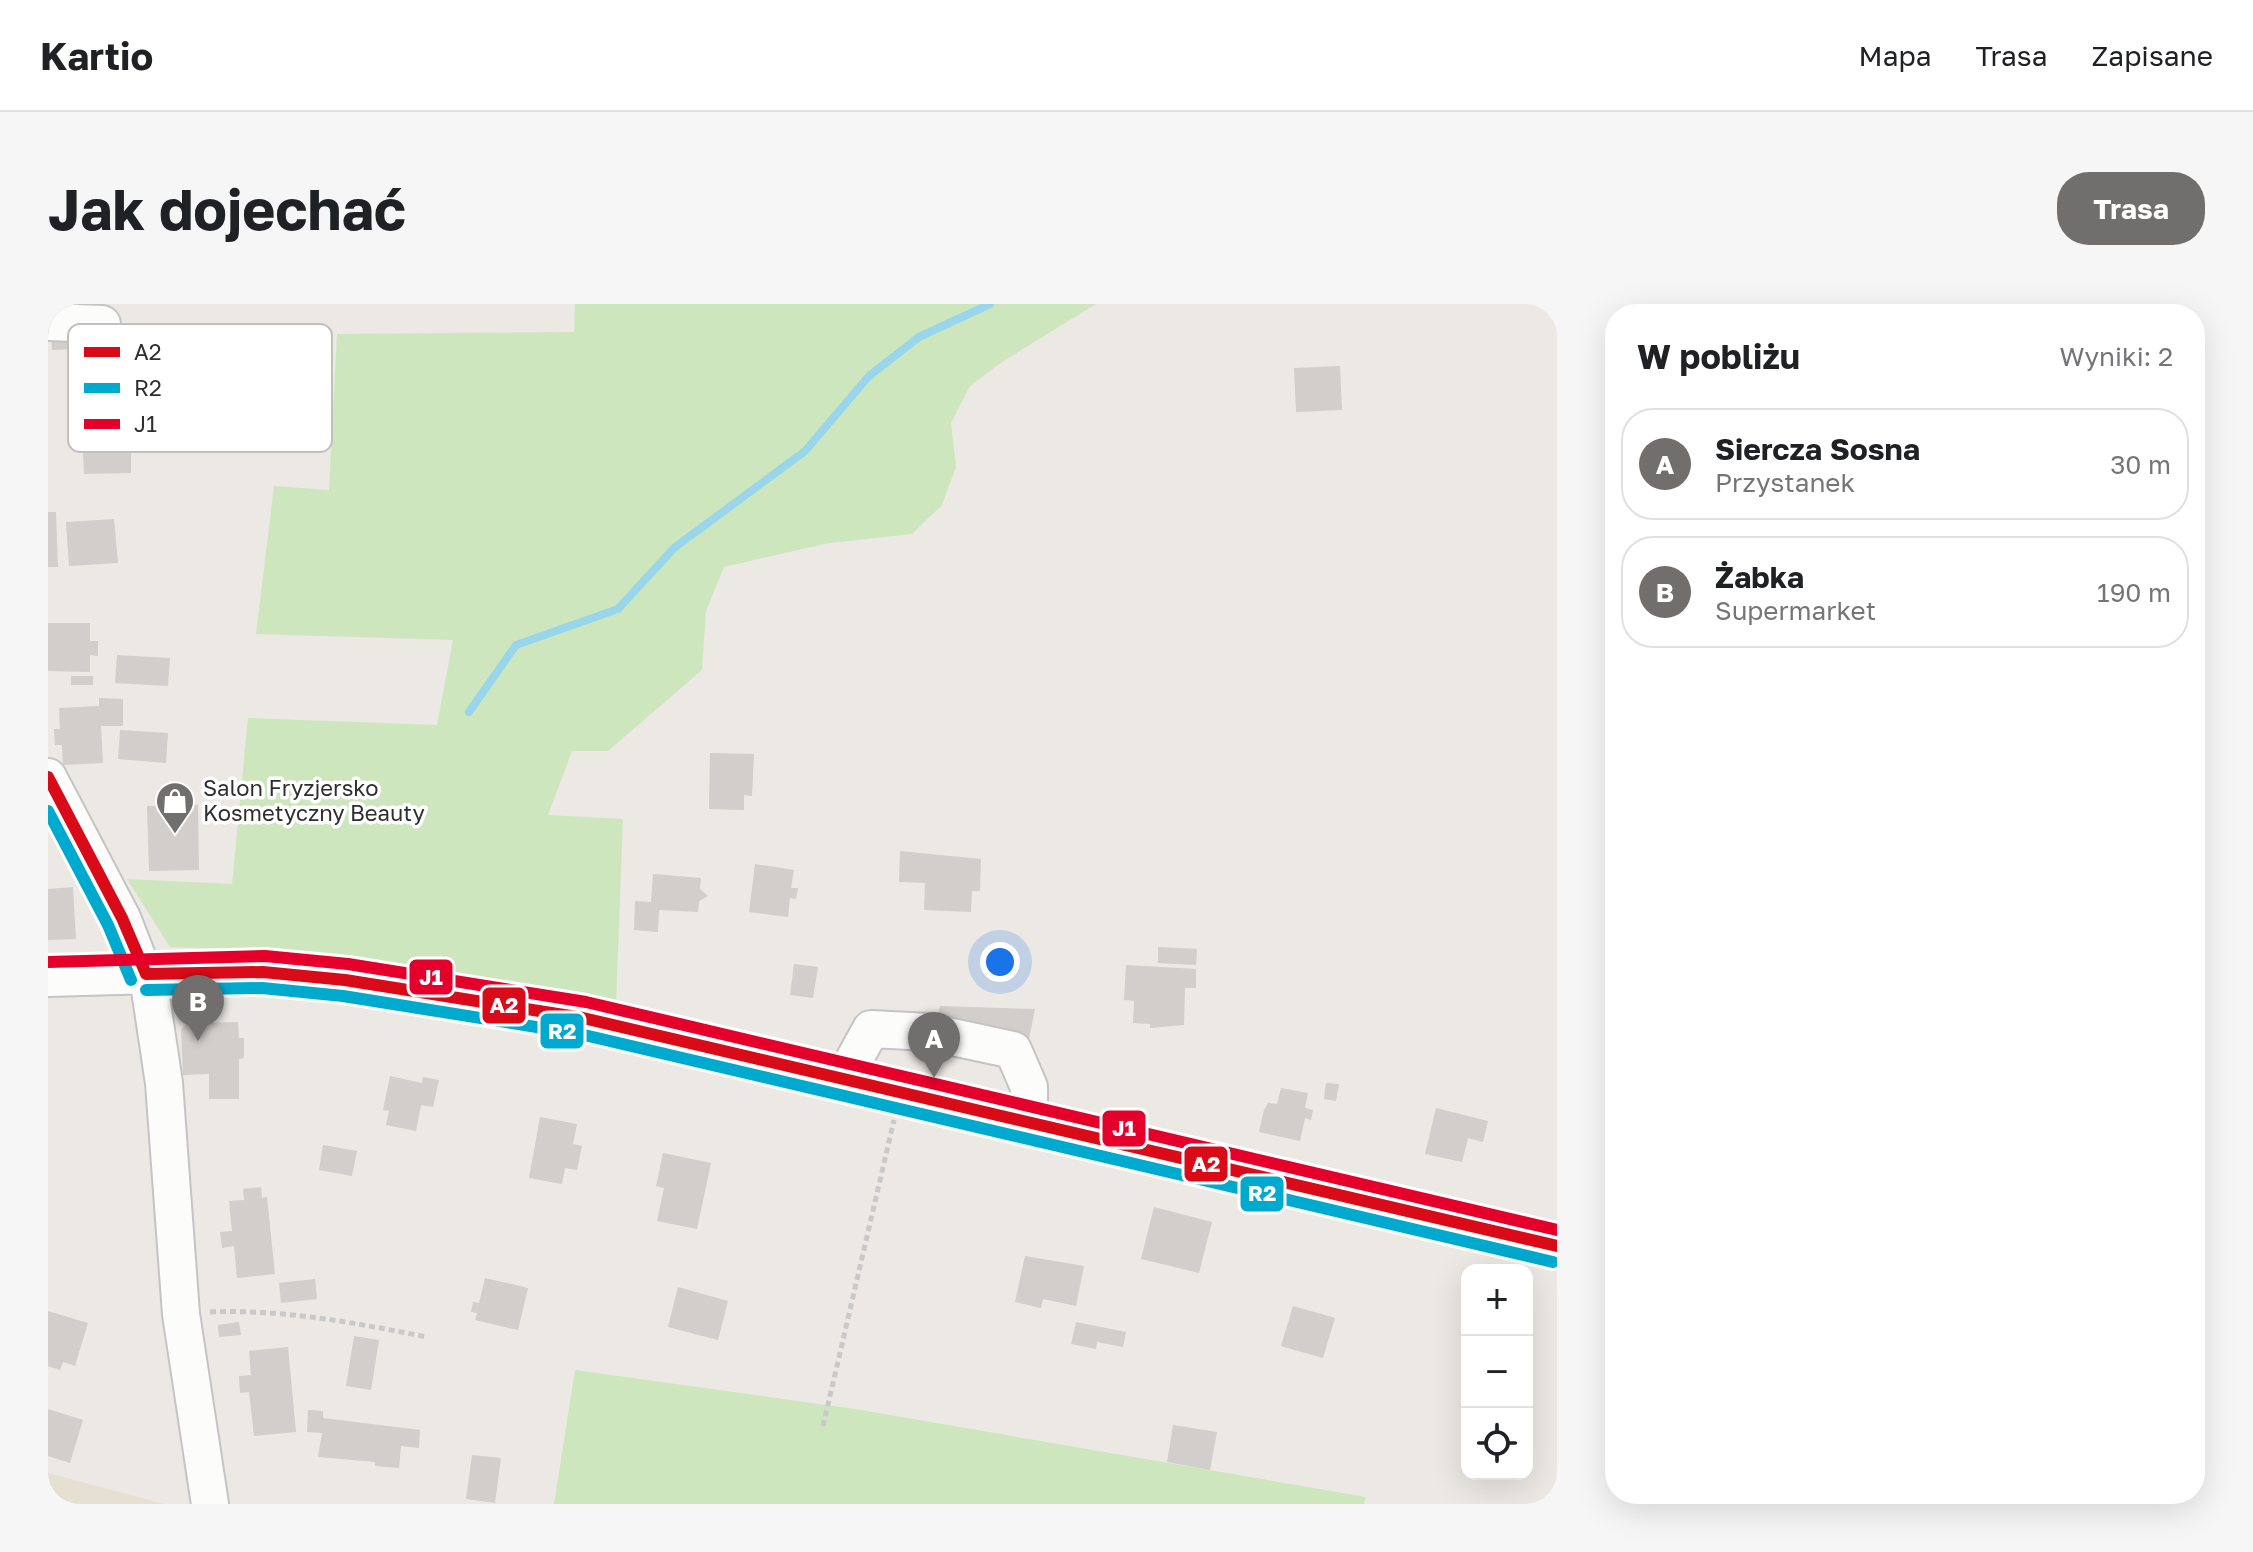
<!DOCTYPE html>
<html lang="pl">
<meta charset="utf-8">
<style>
:root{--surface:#fff;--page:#f6f6f6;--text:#202124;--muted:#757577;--line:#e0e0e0;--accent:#706f6e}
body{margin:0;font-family:"Golos Text",sans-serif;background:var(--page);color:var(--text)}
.controls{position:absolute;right:24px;bottom:24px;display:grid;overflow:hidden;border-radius:16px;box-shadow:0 8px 32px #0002}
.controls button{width:72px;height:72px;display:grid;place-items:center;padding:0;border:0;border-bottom:2px solid var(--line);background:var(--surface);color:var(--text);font:40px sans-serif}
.you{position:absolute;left:952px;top:658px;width:28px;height:28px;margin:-20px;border:6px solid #fff;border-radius:50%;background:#1a73e8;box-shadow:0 0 0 12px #1a73e833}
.badge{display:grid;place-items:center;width:52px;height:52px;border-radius:50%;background:var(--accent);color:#fff;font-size:26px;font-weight:700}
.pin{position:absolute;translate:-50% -66px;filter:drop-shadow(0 2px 4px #0008)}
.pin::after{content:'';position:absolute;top:42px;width:28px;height:24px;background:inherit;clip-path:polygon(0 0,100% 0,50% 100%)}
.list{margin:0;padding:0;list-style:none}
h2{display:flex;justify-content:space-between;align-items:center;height:104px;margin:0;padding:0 32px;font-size:34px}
h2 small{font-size:26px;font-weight:400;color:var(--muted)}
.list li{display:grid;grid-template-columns:52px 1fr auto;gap:24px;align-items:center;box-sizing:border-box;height:112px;margin:0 16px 16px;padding:0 16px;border:2px solid var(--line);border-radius:32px}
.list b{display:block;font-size:30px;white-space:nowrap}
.list p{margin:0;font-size:26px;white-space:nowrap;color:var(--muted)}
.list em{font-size:26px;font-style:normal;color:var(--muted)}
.icon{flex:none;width:44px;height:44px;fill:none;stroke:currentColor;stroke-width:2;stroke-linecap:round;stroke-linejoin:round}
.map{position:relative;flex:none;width:1509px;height:1200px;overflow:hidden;border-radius:32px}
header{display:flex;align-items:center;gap:48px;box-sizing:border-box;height:112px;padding:0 40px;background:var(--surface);border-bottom:2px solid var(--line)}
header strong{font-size:38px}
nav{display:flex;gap:44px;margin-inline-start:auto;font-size:28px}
.intro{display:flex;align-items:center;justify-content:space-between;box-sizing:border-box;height:192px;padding:0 48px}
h1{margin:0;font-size:56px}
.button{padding:20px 36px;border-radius:32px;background:var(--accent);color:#fff;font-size:28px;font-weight:700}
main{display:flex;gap:48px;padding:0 48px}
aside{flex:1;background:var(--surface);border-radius:32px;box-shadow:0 8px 32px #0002}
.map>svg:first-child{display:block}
</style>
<header>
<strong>Kartio</strong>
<nav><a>Mapa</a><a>Trasa</a><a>Zapisane</a></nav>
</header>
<div class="intro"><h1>Jak dojechać</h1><a class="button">Trasa</a></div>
<main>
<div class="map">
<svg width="1509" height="1200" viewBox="0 0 1509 1200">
<rect width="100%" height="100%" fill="#ece8e4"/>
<path fill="#e6e0d3" d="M0 1169 117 1200H0Z"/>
<path fill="#cee6be" d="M527 0H1048L954 58 922 82 903 119 908 163 894 201 864 230 781 239 676 263 658 307 654 366 560 447H524L500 511 575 515 568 699 332 657 188 645 122 643 79 575 184 580 200 414 389 421 405 336 208 330 226 182 281 186 289 30 526 28Z
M527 1066 807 1105 1318 1193 1316 1200H506Z"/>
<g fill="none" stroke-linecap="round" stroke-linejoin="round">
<path stroke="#99d6ec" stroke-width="8" d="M421 408 468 341 570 305 626 244 757 147 821 72 871 33 942 0"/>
</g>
<path fill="#d1cecb" d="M27 26V45L4 46 3 27Z
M1292 62 1294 106 1248 108 1246 64Z
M83 148V169L36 170 35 149Z
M0 208H8L10 263H0Z
M66 215 70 259 21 262 18 218Z
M0 319H42V337H50V352L42 351V368L0 367Z
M69 351 122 354 120 382 67 379Z
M23 372H45V381H23Z
M51 394 75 395V422H53L55 459 15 461 14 441H7L6 425H12L11 404 51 402Z
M72 426 120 429 118 459 70 455Z
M662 449 706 450 704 492 696 491V506L661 505Z
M150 501 151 566 101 567 99 502Z
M852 547 933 555 932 587H924L923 608 876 606 877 579 851 578Z
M707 560 746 566 743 584H750L748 595 742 594 740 613 701 608Z
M605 570 653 574 652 585 660 592 651 597 650 608 611 606 610 628 586 626 587 597 603 598Z
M25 583 28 635 0 636V585Z
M1110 643 1149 645 1148 661 1110 659Z
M746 660 770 663 765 694 742 691Z
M1078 661 1148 665V684H1137L1136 721 1102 724V720L1085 719 1086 697 1076 696Z
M892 702 987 705 981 735 889 717Z
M190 718 191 734H196V754L191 755V795H161V770L135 771 133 726 139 719Z
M342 772 374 779 375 773 391 776 385 803 373 801 368 827 338 821 341 807 335 806Z
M1278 779 1291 780 1288 797 1276 795Z
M1233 784 1260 789 1257 804 1265 806 1263 816 1257 814 1252 837 1211 828 1216 806 1220 799 1229 800Z
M1388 804 1440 817 1435 838 1420 834 1414 858 1377 850Z
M492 813 529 820 525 840 534 842 529 866 517 864 514 880 481 874Z
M275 841 309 847 304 872 271 866Z
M615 849 663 859 649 925 609 917 616 884 608 882Z
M213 883 214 894 219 893 227 970 189 974 186 942 174 944 172 928 184 927 181 897 196 896 195 885Z
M1106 903 1164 918 1151 969 1093 955Z
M977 952 1036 962 1028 1002 995 995 993 1004 967 998Z
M437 974 480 984 470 1026 427 1016 429 1009 423 1008 425 998 431 999Z
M267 975 269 995 233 999 231 979Z
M630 983 680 997 670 1036 620 1023Z
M1245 1002 1287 1014 1275 1054 1233 1042Z
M0 1007 40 1019 27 1062 15 1058 12 1066 0 1062Z
M191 1018 193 1031 171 1033 170 1021Z
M1028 1018 1078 1028 1075 1043 1049 1038 1048 1045 1023 1040Z
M306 1032 331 1036 323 1086 298 1082Z
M240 1043 248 1128 206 1132 201 1088 192 1089 191 1072 203 1071 201 1047Z
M0 1105 35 1116 22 1159 0 1152Z
M260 1106 275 1107V1114L372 1126 371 1144 353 1142 351 1164 327 1162V1158L270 1153 274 1129 259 1128Z
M1125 1121 1169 1128 1162 1166 1119 1158Z
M424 1151 453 1154 447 1199 418 1195Z"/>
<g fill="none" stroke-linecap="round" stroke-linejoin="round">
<g stroke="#c5c4c5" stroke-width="40">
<path id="minor" d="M0 18 54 20
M0 473 74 614 102 686 116 779 133 1010 162 1200
M0 674 215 668 297 676 535 714 1509 942
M796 774 823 725 881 728 965 746 981 783V817"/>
</g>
<path stroke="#c9c9c8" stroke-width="5" stroke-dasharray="6 4" stroke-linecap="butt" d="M162 1008C236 1005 307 1019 379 1033
M775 1122 846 816"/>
<use href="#minor" stroke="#fcfcfb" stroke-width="36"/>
<g stroke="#fff" stroke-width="18">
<path id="bus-1" d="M0 473 74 614 98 670
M98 670 215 668 297 676 535 714 1509 942"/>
</g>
<g stroke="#fff" stroke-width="18">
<path id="bus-2" d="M0 507 60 621 83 676
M98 686 214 684 295 692 532 730 1505 958"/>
</g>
<g stroke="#fff" stroke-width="18">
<path id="bus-3" d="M0 658 217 652 300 660 538 698 1509 926"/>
</g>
<use href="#bus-1" stroke="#da0b18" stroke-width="12"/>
<use href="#bus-2" stroke="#00a9ce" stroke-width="12"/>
<use href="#bus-3" stroke="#e4002b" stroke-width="12"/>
</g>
<defs>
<g id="shop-pin" transform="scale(2)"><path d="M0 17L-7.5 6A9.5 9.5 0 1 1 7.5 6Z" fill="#706f6e" stroke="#fff"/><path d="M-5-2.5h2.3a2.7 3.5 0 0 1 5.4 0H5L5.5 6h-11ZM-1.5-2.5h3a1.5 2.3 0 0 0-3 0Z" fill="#fff"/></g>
</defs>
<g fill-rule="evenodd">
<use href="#shop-pin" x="127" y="497"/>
</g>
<g text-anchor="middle" stroke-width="7" stroke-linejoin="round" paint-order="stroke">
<g font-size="22" fill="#2e2e2e" stroke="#fff" text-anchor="start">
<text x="155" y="492">Salon Fryzjersko<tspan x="155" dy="25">Kosmetyczny Beauty</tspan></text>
</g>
</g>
<rect x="20" y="20" width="264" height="128" rx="12" fill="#fff" stroke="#c0c0c0" stroke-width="2"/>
<rect x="36" y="43" width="36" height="10" fill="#da0b18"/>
<rect x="36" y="79" width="36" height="10" fill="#00a9ce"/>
<rect x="36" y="115" width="36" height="10" fill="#e4002b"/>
<g font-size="22" fill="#2e2e2e">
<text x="86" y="56">A2</text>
<text x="86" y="92">R2</text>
<text x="86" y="128">J1</text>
</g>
<g stroke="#fff" stroke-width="3">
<rect x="360" y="654" width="46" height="38" rx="8" fill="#e4002b"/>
<rect x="433" y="682" width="46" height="39" rx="8" fill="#da0b18"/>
<rect x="491" y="708" width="46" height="38" rx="8" fill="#00a9ce"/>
<rect x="1053" y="805" width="46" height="39" rx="8" fill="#e4002b"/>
<rect x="1135" y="841" width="46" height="38" rx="8" fill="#da0b18"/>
<rect x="1191" y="871" width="46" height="38" rx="8" fill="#00a9ce"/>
</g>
<g font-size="22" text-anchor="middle" font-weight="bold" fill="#fff">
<text x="383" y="681">J1</text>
<text x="456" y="709">A2</text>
<text x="514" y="735">R2</text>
<text x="1076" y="832">J1</text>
<text x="1158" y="868">A2</text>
<text x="1214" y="897">R2</text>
</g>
</svg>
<div class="controls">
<button>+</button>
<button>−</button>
<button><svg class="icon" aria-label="locate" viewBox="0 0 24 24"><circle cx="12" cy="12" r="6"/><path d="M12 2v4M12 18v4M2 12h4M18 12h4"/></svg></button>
</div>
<div class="you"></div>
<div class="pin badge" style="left:886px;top:774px">A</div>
<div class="pin badge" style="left:150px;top:737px">B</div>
</div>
<aside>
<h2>W pobliżu<small>Wyniki: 2</small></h2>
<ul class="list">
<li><span class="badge">A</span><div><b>Siercza Sosna</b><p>Przystanek</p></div><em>30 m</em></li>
<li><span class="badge">B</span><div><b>Żabka</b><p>Supermarket</p></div><em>190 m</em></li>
</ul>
</aside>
</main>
